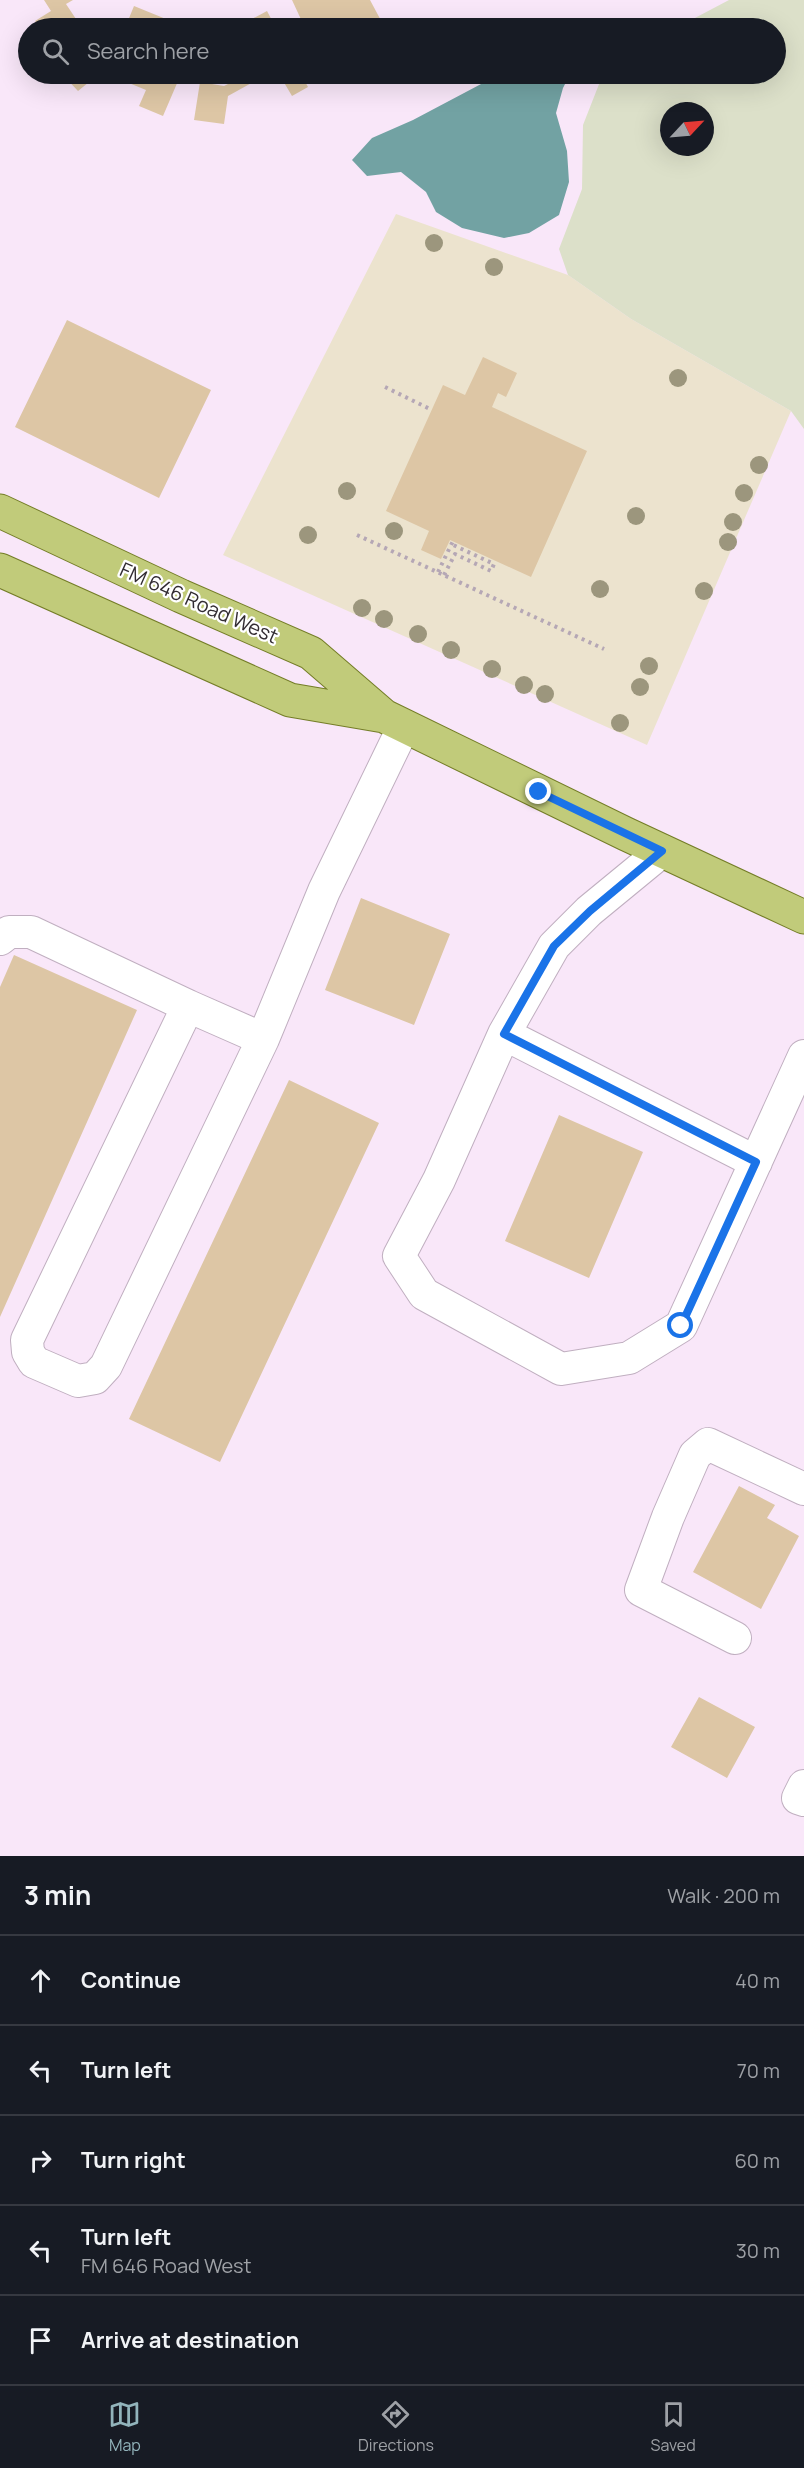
<!DOCTYPE html>
<meta charset="utf-8">
<style>
:root{--surface:#171b24;--page:#20242c;--text:#f1f3f6;--muted:#9ea1a6;--line:#363941;--accent:#92b4bb}
body{margin:0;font-family:Manrope,sans-serif;background:var(--page);color:var(--text)}
.compass{position:absolute;left:660px;top:102px;width:54px;height:54px;border-radius:50%;background:var(--surface);box-shadow:0 6px 24px #0002;rotate:64deg}
.stop{position:absolute;width:18px;height:18px;margin:-14px;border:4px solid #1a73e8;border-radius:50%;background:#fff}
.stop.end{background:#1a73e8;border-color:#fff;box-shadow:0 2px 6px #0008}
.list{margin:0;padding:0;list-style:none}
h2{display:flex;justify-content:space-between;align-items:center;height:78px;margin:0;padding:0 24px;font-size:26px}
h2 small{font-size:20px;font-weight:400;color:var(--muted)}
.list li{display:grid;grid-template-columns:39px 1fr auto;gap:18px;align-items:center;box-sizing:border-box;height:90px;padding:0 24px;border-top:2px solid var(--line)}
.list b{display:block;font-size:22px;white-space:nowrap}
.list p{margin:0;font-size:20px;white-space:nowrap;color:var(--muted)}
.list em{font-size:20px;font-style:normal;color:var(--muted)}
.icon{flex:none;width:33px;height:33px;fill:none;stroke:currentColor;stroke-width:2;stroke-linecap:round;stroke-linejoin:round}
.map{position:relative;flex:none;width:804px;height:1856px;overflow:hidden}
.search{position:absolute;background:var(--surface);box-shadow:0 6px 24px #0002;left:18px;right:18px;top:18px;height:66px;display:flex;align-items:center;gap:15px;box-sizing:border-box;padding:0 21px;border-radius:33px;color:var(--muted);font-size:22px}
.sheet{height:528px;background:var(--surface)}
nav{display:flex;justify-content:space-around;align-items:center;box-sizing:border-box;height:84px;border-top:2px solid var(--line);background:var(--surface);font-size:16px;color:var(--muted)}
nav a{display:grid;justify-items:center;gap:3px}
nav .on{color:var(--accent)}
.map>svg:first-child{display:block}
</style>
<div class="map">
<svg width="804" height="1856" viewBox="0 0 804 1856">
<rect width="100%" height="100%" fill="#f9e7f9"/>
<path fill="#ece3ce" d="M396 214 568 275 631 319 791 411 647 745 223 555Z"/>
<path fill="#dce0c9" fill-rule="evenodd" d="M729 0H804V429L791 411 631 319 568 275 559 249 582 189 583 125 603 74H776V28H676ZM669 111H705V147H669Z"/>
<path fill="#72a2a3" d="M500 74H570L563 88 556 113 567 151 569 182 559 215 529 233 504 238 462 228 436 212 426 192 401 172 367 176 352 160 372 138 413 120Z"/>
<path fill="#ddc6a5" d="M44 0H73L66 4 82 28H40L35 21 51 11Z
M292 0H370L385 28H305Z
M134 6 188 28H125Z
M267 11 276 28H235Z
M62 74H99L78 91Z
M107 74H181L163 116 139 106 146 90Z
M242 74H268L228 96 224 124 194 120 200 82 224 86 244 76Z
M279 74H301L308 87 292 96Z
M67 320 211 390 159 498 15 427Z
M483 357 517 373 506 397 498 393 492 407 587 451 531 577 450 540 441 559 421 550 429 531 386 511 443 385 465 395Z
M361 898 450 934 414 1025 325 990Z
M14 955 137 1010 0 1317V987Z
M289 1080 379 1123 220 1462 129 1419Z
M559 1115 643 1152 589 1278 505 1241Z
M739 1486 775 1505 767 1518 799 1536 761 1609 693 1572Z
M699 1697 755 1727 727 1778 671 1747Z"/>
<g fill="none" stroke-linecap="round" stroke-linejoin="round">
<g stroke="#c0afc0" stroke-width="34">
<path id="minor" d="M662 851 589 911 554 946 504 1034 439 1180 399 1256 424 1294 561 1369 629 1358 681 1326 804 1056
M0 939 9 932H31L188 1006
M504 1034 756 1162
M263 1039 188 1006 27 1340 28 1352 34 1362 78 1381 95 1378 106 1366 263 1039 324 891 404 726
M735 1638 641 1590 668 1517 695 1455 708 1444 804 1489
M804 1786 798 1798 804 1800"/>
</g>
<g stroke="#747d27" stroke-width="35">
<path id="major" d="M0 511 181 596 311 653 384 716 626 834 804 917
M0 570 290 700 384 716"/>
</g>
<path stroke="#b5a7b5" stroke-width="4" stroke-dasharray="3 4.5" stroke-linecap="butt" d="M385 387 432 410
M357 535 604 649
M438 572 453 541
M444 575 455 554 491 571 494 564 451 544"/>
<use href="#minor" stroke="#fff" stroke-width="32"/>
<use href="#major" stroke="#c1cb7a" stroke-width="33"/>
</g>
<g fill="#9c967d">
<circle cx="434" cy="243" r="9"/>
<circle cx="494" cy="267" r="9"/>
<circle cx="678" cy="378" r="9"/>
<circle cx="759" cy="465" r="9"/>
<circle cx="347" cy="491" r="9"/>
<circle cx="744" cy="493" r="9"/>
<circle cx="636" cy="516" r="9"/>
<circle cx="733" cy="522" r="9"/>
<circle cx="394" cy="531" r="9"/>
<circle cx="308" cy="535" r="9"/>
<circle cx="728" cy="542" r="9"/>
<circle cx="600" cy="589" r="9"/>
<circle cx="704" cy="591" r="9"/>
<circle cx="362" cy="608" r="9"/>
<circle cx="384" cy="619" r="9"/>
<circle cx="418" cy="634" r="9"/>
<circle cx="451" cy="650" r="9"/>
<circle cx="649" cy="666" r="9"/>
<circle cx="492" cy="669" r="9"/>
<circle cx="524" cy="685" r="9"/>
<circle cx="640" cy="687" r="9"/>
<circle cx="545" cy="694" r="9"/>
<circle cx="620" cy="723" r="9"/>
</g>
<g fill="none" stroke-linecap="round" stroke-linejoin="round">
<path stroke="#1a73e8" stroke-width="8" d="M539 792 662 851 590 911 554 946 504 1034 756 1162 681 1326"/>
</g>
<g text-anchor="middle" stroke-width="4.5" stroke-linejoin="round" paint-order="stroke">
<g font-size="20" fill="#322c32" stroke="#fff">
<text transform="translate(199 603) rotate(24)" y="7">FM 646 Road West</text>
</g>
</g>
</svg>
<svg class="compass" viewBox="-18 -18 36 36"><path d="M0-13l5 13h-10z" fill="#e53935"/><path d="M0 13l5-13h-10z" fill="#9ea1a6"/></svg>
<div class="stop" style="left:681px;top:1326px"></div>
<div class="stop end" style="left:539px;top:792px"></div>
<div class="search"><svg class="icon" aria-label="search" viewBox="0 0 24 24"><circle cx="10" cy="10" r="6"/><path d="M15 15l6 6"/></svg>Search here</div>
</div>
<section class="sheet">
<h2>3 min<small>Walk · 200 m</small></h2>
<ul class="list">
<li><svg class="icon" aria-label="ahead" viewBox="0 0 24 24"><path d="M12 20V5M6 11l6-6 6 6"/></svg><div><b>Continue</b></div><em>40 m</em></li>
<li><svg class="icon" aria-label="left" viewBox="0 0 24 24"><path d="M17 20v-9H6M10 6l-5 5 5 5"/></svg><div><b>Turn left</b></div><em>70 m</em></li>
<li><svg class="icon" aria-label="right" viewBox="0 0 24 24"><path d="M7 20v-9h11M14 6l5 5-5 5"/></svg><div><b>Turn right</b></div><em>60 m</em></li>
<li><svg class="icon" aria-label="left" viewBox="0 0 24 24"><path d="M17 20v-9H6M10 6l-5 5 5 5"/></svg><div><b>Turn left</b><p>FM 646 Road West</p></div><em>30 m</em></li>
<li><svg class="icon" aria-label="arrive" viewBox="0 0 24 24"><path d="M6 21V4h12l-3 4 3 4H6"/></svg><div><b>Arrive at destination</b></div></li>
</ul>
</section>
<nav>
<a class="on"><svg class="icon" aria-label="map" viewBox="0 0 24 24"><path d="M3 6l6-2 6 2 6-2v14l-6 2-6-2-6 2zM9 4v14M15 6v14"/></svg>Map</a>
<a><svg class="icon" aria-label="directions" viewBox="0 0 24 24"><path d="M12 3l9 9-9 9-9-9zM9 14v-3h6M13 9l2 2-2 2"/></svg>Directions</a>
<a><svg class="icon" aria-label="saved" viewBox="0 0 24 24"><path d="M7 4h10v16l-5-4-5 4z"/></svg>Saved</a>
</nav>
